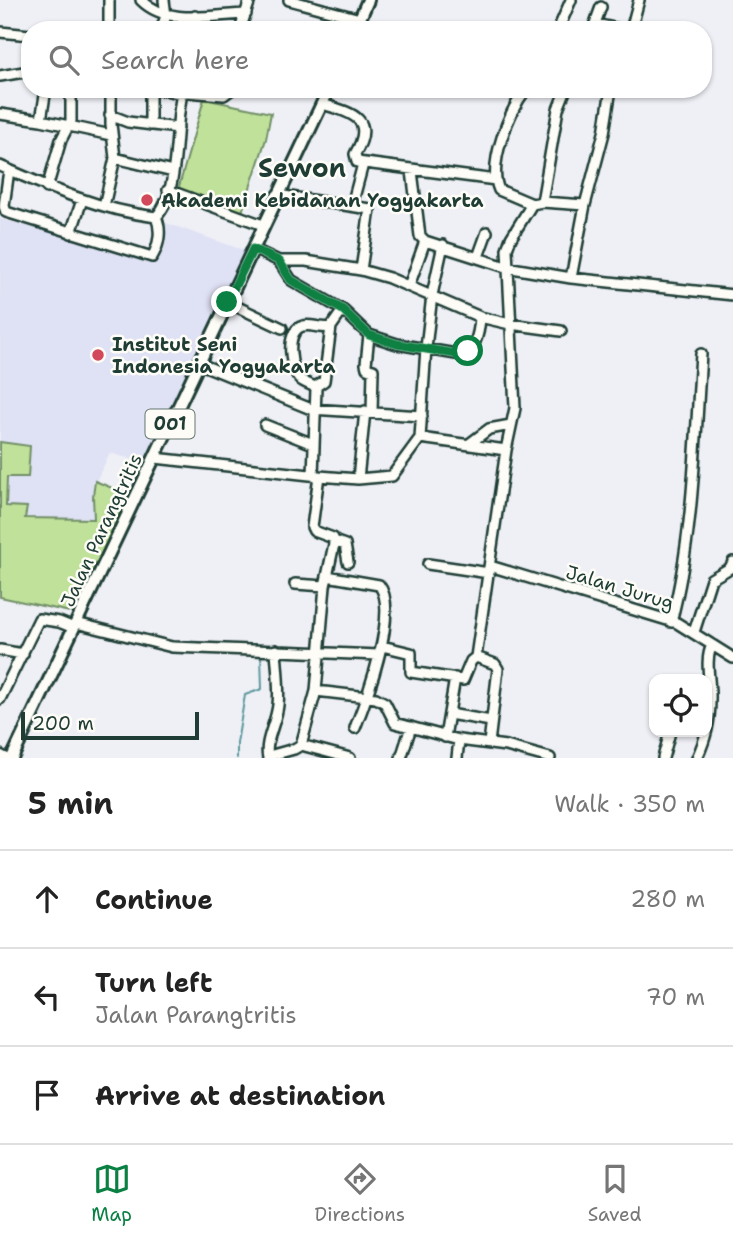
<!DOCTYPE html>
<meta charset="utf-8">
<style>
:root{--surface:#fff;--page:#f2f2f2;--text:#222;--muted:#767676;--line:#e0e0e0;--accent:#0b8043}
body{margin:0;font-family:"Shantell Sans",sans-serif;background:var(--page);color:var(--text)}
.controls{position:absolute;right:21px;bottom:21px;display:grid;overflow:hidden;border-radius:14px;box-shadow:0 2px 5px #0004}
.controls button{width:63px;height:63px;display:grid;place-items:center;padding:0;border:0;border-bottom:2px solid var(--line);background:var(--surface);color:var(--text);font:35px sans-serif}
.scale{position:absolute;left:21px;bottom:18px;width:178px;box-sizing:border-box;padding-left:7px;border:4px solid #1f3d34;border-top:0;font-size:19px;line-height:24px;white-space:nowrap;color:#1f3d34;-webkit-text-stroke:5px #fdfcf7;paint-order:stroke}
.stop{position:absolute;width:21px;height:21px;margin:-16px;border:5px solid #0b8043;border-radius:50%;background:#fff}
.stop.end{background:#0b8043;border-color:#fff;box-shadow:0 2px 7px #0008}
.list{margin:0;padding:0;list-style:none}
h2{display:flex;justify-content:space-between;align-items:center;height:91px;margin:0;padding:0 28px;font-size:30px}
h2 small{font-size:23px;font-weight:400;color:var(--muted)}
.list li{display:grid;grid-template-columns:46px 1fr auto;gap:21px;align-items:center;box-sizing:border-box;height:98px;padding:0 28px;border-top:2px solid var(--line)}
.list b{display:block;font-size:26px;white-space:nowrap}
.list p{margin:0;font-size:23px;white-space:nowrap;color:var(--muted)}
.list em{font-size:23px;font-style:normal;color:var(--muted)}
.icon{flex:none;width:38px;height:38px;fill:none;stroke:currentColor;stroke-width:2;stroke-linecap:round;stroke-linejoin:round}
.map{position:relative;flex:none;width:733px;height:758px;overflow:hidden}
.search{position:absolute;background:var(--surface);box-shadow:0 2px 5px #0004;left:21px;right:21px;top:21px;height:77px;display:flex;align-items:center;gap:18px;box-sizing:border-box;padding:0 24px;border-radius:28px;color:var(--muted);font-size:26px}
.sheet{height:385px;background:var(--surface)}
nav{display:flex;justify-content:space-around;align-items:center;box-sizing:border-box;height:98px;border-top:2px solid var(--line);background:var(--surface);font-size:19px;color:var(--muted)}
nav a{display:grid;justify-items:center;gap:4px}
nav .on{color:var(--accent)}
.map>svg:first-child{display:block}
</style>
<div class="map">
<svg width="733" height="758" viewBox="0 0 733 758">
<rect width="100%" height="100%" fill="#eff0f6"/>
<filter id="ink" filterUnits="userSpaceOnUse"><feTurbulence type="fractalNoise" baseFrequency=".0143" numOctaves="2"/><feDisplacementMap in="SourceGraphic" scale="14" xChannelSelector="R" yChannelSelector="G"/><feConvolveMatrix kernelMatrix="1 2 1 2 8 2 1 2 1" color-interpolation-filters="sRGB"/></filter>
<g filter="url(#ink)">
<path fill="#dfe1f4" d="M0 219 154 258 166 223 246 251 145 463 110 453 96 481 132 496 0 597Z"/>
<path fill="#c0e19a" stroke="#708f67" stroke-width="2" d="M204 99 271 113 266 139 242 212 178 190Z
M0 442 30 446 28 477H7L6 506 27 507 25 518 94 519 93 496 95 481 132 496 75 613 0 597Z"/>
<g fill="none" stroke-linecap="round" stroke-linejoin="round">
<path stroke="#5d999d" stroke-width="2" d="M82 619 130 632
M237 758V743L245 695 262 689 261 655"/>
<g stroke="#1f3d34" stroke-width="14">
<path id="minor" d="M141 0C167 26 211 15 246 14
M289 0 360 19
M195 16 196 30
M595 24 624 30
M593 29 601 7
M109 30V0
M161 30 166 16 164 0
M240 30 250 0
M558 30 571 0
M631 30 639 0
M0 32 30 35
M0 76 30 71
M526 89C510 110 487 164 499 190L532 204 542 202 558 109 566 89
M150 90H165L182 94 186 92 224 95 232 89
M322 104C352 113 376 118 355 154L357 162 496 180
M0 114 41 120 111 135
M110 115 128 122 178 128
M41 120 46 89
M150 125V89
M115 158 173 172
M0 166C50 188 100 210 156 217
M9 170 4 206 6 212 152 257C159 246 162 230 156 217 180 194 174 125 182 94
M412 171 420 236 425 241 506 267 571 278 733 295
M47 188 61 140 71 121V89
M168 190 263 225
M277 195 370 209 361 270
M542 202 585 205
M352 205 363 164
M104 206 115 158 111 124V89
M71 233 82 200
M253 249 279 261H306L361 270 389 278 480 317 510 324 561 331
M478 257 487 232
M279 261 291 280 343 310 369 335 397 344 456 354C476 353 479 334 480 317
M571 278 585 205 604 133 611 89
M409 286 425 241
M227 302 282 328
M369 335 366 364 367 368 373 370 372 412
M198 363 311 409 422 416
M315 387 324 381 331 327
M265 425 313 444
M420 438 506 450
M469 444 489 429 511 425
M155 458 319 476 358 479 392 476 420 438 426 348 432 295 443 245
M313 476 316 388C312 385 305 383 301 380 290 371 284 331 303 326 312 324 321 329 331 327L343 310
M358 479 365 411
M334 541 345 545 348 562
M428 564 489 573
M490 566 677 623 733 658
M327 576 379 585C400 610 366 700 355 728
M295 584 325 586
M671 622C694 535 695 442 701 354
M76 623 172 647 379 655
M694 632 711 579 730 568 733 562
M382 646 411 653V672L463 680 471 661 476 657
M0 650 23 654
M316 691 376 698 385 703 395 723 459 740 506 746 550 758
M0 699 39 619 59 622 74 628
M449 714 491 721
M445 737 455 678
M489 743 498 669 495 664 476 657 506 450 515 408 507 249 511 238 532 204
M301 745 350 758
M0 755 6 758
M269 756 294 749 301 745 316 691 325 586 334 544 333 538 314 531 312 527 319 476
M268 758C264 741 276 724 278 705 280 688 277 668 276 650
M401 758 411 727
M457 758 459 740
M663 758 670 732
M697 758C706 738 710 722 710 700 711 682 704 661 712 645"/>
</g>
<g stroke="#1f3d34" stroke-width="16">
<path id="major" d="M355 30 368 0
M12 758 329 89"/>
</g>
<use href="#minor" stroke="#fdfcf7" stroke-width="9"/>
<use href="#major" stroke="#fdfcf7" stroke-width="10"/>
</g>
</g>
<g fill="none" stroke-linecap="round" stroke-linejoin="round" filter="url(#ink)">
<path stroke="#0b8043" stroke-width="9" d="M227 302 253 249 279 261 291 280 343 310 369 335 397 344 456 354 468 351"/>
</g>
<g fill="#d1495b" stroke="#fdfcf7" stroke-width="2.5">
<circle cx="147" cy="200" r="7"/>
<circle cx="98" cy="355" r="7"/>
</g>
<g text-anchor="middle" stroke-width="5" stroke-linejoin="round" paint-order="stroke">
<rect fill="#fdfcf7" stroke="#62766e" stroke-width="2" x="145.5" y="409.5" width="49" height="29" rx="5"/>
<g font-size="18" font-weight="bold" fill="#1f3d34">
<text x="170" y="430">001</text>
</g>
<g font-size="19" font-weight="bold" fill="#1f3d34" stroke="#fdfcf7" text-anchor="start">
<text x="161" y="207">Akademi Kebidanan Yogyakarta</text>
<text x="112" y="351">Institut Seni<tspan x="112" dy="22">Indonesia Yogyakarta</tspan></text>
</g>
<g font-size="19" fill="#1f3d34" stroke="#fdfcf7">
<text transform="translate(101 530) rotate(-65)" y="7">Jalan Parangtritis</text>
<text transform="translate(620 587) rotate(17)" y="7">Jalan Jurug</text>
</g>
<g font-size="26" font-weight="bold" fill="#1f3d34" stroke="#fdfcf7">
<text x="302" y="177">Sewon</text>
</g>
</g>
</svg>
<div class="controls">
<button><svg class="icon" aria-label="locate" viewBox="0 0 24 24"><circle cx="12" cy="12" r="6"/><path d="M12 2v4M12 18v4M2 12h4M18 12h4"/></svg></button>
</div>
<div class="scale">200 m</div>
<div class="stop" style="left:468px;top:351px"></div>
<div class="stop end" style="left:227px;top:302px"></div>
<div class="search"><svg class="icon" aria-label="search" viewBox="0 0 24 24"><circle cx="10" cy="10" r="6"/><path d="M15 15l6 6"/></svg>Search here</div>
</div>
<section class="sheet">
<h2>5 min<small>Walk · 350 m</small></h2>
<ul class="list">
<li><svg class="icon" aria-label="ahead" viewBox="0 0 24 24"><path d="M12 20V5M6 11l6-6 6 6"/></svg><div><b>Continue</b></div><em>280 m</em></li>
<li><svg class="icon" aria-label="left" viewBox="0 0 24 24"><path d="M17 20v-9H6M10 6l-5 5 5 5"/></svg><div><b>Turn left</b><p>Jalan Parangtritis</p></div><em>70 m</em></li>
<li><svg class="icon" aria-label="arrive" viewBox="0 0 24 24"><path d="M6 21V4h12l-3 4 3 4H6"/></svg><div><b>Arrive at destination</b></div></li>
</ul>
</section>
<nav>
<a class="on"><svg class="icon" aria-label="map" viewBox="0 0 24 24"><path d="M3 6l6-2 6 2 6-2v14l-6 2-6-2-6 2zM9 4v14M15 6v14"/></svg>Map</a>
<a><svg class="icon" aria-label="directions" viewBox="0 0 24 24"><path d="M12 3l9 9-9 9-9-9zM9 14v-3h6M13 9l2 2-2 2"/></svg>Directions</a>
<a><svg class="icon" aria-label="saved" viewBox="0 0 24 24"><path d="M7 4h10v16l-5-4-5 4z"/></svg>Saved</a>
</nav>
